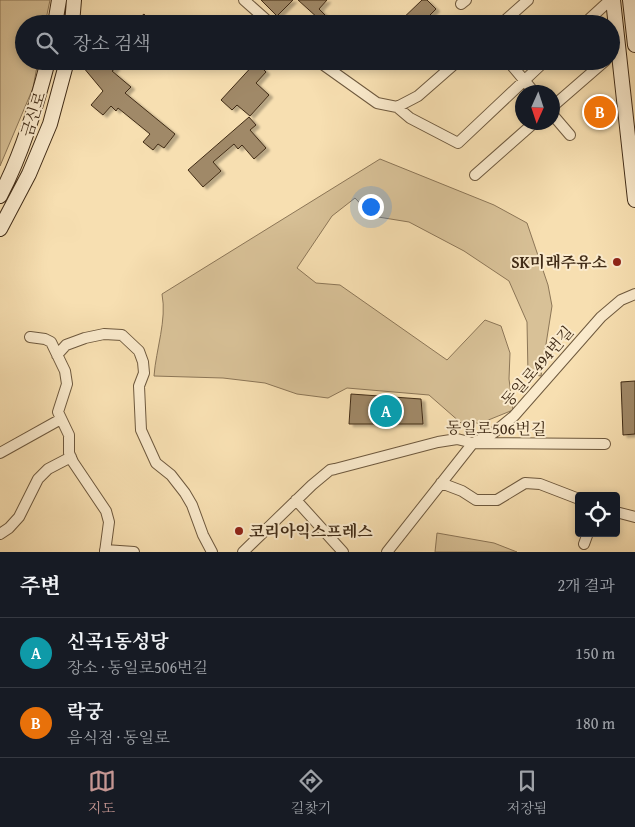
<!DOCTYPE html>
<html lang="ko">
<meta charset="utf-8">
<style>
:root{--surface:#171b24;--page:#242831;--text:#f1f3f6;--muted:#9ea1a6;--line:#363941;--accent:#c59692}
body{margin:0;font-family:"Gentium Book Plus","Noto Serif KR",serif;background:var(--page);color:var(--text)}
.controls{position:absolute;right:15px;bottom:15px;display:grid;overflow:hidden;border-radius:5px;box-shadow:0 2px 8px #0003}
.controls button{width:45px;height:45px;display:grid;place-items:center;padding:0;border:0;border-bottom:1px solid var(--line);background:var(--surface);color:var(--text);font:25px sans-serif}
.compass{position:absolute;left:515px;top:85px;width:45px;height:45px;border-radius:50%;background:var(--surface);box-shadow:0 2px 8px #0003;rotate:183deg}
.you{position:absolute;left:370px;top:206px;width:18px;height:18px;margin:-12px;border:4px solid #fff;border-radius:50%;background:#1a73e8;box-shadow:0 0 0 8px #1a73e833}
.badge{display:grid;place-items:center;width:32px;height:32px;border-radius:50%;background:var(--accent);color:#fff;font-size:16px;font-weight:700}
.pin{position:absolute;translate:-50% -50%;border:2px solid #fff;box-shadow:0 1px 5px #0006}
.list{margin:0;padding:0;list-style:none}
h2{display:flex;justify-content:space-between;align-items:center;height:65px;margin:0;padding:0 20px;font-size:21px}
h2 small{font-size:16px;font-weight:400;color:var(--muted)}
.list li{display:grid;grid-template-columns:32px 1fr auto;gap:15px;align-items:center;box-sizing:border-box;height:70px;padding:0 20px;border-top:1px solid var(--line)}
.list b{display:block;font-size:19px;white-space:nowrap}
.list p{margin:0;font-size:16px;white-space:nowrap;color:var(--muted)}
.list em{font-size:16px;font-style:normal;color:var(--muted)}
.icon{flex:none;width:28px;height:28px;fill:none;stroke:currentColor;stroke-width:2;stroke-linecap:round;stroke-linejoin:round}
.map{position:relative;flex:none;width:635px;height:552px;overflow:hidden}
.search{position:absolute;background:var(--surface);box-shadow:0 2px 8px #0003;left:15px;right:15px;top:15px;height:55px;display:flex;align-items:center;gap:12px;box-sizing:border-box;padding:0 18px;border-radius:28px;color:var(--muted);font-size:19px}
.sheet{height:205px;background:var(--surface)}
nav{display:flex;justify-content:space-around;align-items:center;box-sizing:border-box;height:70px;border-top:1px solid var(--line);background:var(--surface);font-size:14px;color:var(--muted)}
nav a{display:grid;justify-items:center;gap:2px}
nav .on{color:var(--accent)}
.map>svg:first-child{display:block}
</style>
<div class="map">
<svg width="635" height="552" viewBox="0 0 635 552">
<defs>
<filter id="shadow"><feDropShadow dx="4" dy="2.5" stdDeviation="1" flood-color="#0004"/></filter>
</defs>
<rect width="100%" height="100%" fill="#f7dfb1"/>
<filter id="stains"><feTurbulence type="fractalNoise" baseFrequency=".004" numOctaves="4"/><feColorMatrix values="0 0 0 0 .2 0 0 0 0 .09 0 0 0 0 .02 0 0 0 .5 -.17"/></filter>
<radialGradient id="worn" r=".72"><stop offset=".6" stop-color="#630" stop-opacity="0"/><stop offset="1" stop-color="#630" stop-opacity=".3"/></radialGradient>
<path fill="#d8c197" stroke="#8c7657" d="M0 0H50L45 24H24V61H38L33 88 0 166Z
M380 159 494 205 527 223 548 285 552 306 541 376 528 374 527 322 509 281 464 251 409 222 372 216 355 198 332 216 297 268 316 283 340 285 447 360 485 320 501 326 510 353 509 379 513 410 481 423H461L429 395 347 388 328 398 297 394 265 383 223 378 154 376C156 349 167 320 162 294Z
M437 533 494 543 517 552H435Z"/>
<path fill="#a08967" stroke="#412c17" filter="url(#shadow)" d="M261 0H293L277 16Z
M298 0H327L319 9 334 24H314L319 19Z
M422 0H427L436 9 421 24H397Z
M144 14 152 24H132Z
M89 61H110L116 68 112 71 131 87 125 93 175 134 164 148 158 144 153 150 143 142 150 134 118 108 116 111 111 106 103 115 91 105 103 91 83 67Z
M256 62 266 72 256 83 269 95 250 116 237 105 232 110 221 100Z
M249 117 256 125 250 130 266 148 254 159 242 145 238 149 234 144 213 162 221 171 203 187 188 170Z
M635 381V434L623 435 621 382Z
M351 394 421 399 423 424H349Z"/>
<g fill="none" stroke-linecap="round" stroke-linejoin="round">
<g stroke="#6e593e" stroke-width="12">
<path id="street" d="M244 0 271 24
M461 4 466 0
M501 24 528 0
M584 24 610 0
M318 61 377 103 397 107 418 96 458 61
M508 61 534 92
M397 107 410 118 458 143 545 61
M552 107 605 61
M552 114 570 135
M475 175 535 122
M30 337 45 339 51 342 65 371 67 384 58 412 69 435V453L73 462 106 511 109 522 105 552
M57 355 66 345 85 338 104 334 122 335 139 351 143 362 144 373 139 386 141 430 156 463 171 475 185 493 192 505 203 535 212 552
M0 453 61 419
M441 483 462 491 476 500H497L525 483 540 484 579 499
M296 500 343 552
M616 512 635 517
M0 534 9 528 19 517 38 479 48 469 71 457
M584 544 588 533
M105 550 134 552
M243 552 312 485 330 470 335 469 438 442 457 439 473 443 605 444
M387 552 473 443 492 434 514 416 601 317 621 300 635 294"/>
</g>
<g stroke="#412c17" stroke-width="16">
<path id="secondary" d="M613 0 635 200
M630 0 635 45
M55 24 59 0
M72 24 74 0
M0 196C22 154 36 107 48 61
M0 229 29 174 50 124 67 61"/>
</g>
<use href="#street" stroke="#faeacc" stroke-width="10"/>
<use href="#secondary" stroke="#faeacc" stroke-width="14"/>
</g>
<g fill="#8f2418" stroke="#faeacc" stroke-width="2">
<circle cx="617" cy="262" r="5"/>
<circle cx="239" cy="531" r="5"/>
</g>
<g text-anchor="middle" stroke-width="4" stroke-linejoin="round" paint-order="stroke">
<g font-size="16" fill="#412c17" stroke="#faeacc">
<text transform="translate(33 114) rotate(-72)" y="6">금신로</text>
<text transform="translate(537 366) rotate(-49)" y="6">동일로494번길</text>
<text transform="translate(496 428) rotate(1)" y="6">동일로506번길</text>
</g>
<g font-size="16" font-weight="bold" fill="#412c17" stroke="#faeacc" text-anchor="end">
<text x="607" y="268">SK미래주유소</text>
<text x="249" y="537" text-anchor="start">코리아익스프레스</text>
</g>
</g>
<rect width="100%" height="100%" filter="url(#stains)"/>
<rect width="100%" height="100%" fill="url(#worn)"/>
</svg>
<div class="controls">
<button><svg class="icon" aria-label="locate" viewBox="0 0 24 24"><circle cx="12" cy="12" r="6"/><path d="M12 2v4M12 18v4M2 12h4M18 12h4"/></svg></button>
</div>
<svg class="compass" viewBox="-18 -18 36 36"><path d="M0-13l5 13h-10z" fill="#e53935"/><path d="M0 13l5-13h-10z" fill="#9ea1a6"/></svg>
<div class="you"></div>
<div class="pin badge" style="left:386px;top:411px;background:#0f9aa8">A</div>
<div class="pin badge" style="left:600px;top:112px;background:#e8710a">B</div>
<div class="search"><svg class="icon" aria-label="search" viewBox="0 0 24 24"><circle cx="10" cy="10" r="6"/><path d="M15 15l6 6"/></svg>장소 검색</div>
</div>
<section class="sheet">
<h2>주변<small>2개 결과</small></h2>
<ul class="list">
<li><span class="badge" style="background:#0f9aa8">A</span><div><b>신곡1동성당</b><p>장소 · 동일로506번길</p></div><em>150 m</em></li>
<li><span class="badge" style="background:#e8710a">B</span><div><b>락궁</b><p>음식점 · 동일로</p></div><em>180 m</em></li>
</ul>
</section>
<nav>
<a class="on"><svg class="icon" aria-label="map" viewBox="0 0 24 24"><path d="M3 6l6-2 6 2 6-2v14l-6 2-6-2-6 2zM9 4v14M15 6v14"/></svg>지도</a>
<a><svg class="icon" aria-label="directions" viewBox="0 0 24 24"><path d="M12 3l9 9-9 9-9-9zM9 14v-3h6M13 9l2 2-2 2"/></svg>길찾기</a>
<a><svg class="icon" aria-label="saved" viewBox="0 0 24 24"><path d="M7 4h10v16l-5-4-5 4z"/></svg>저장됨</a>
</nav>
